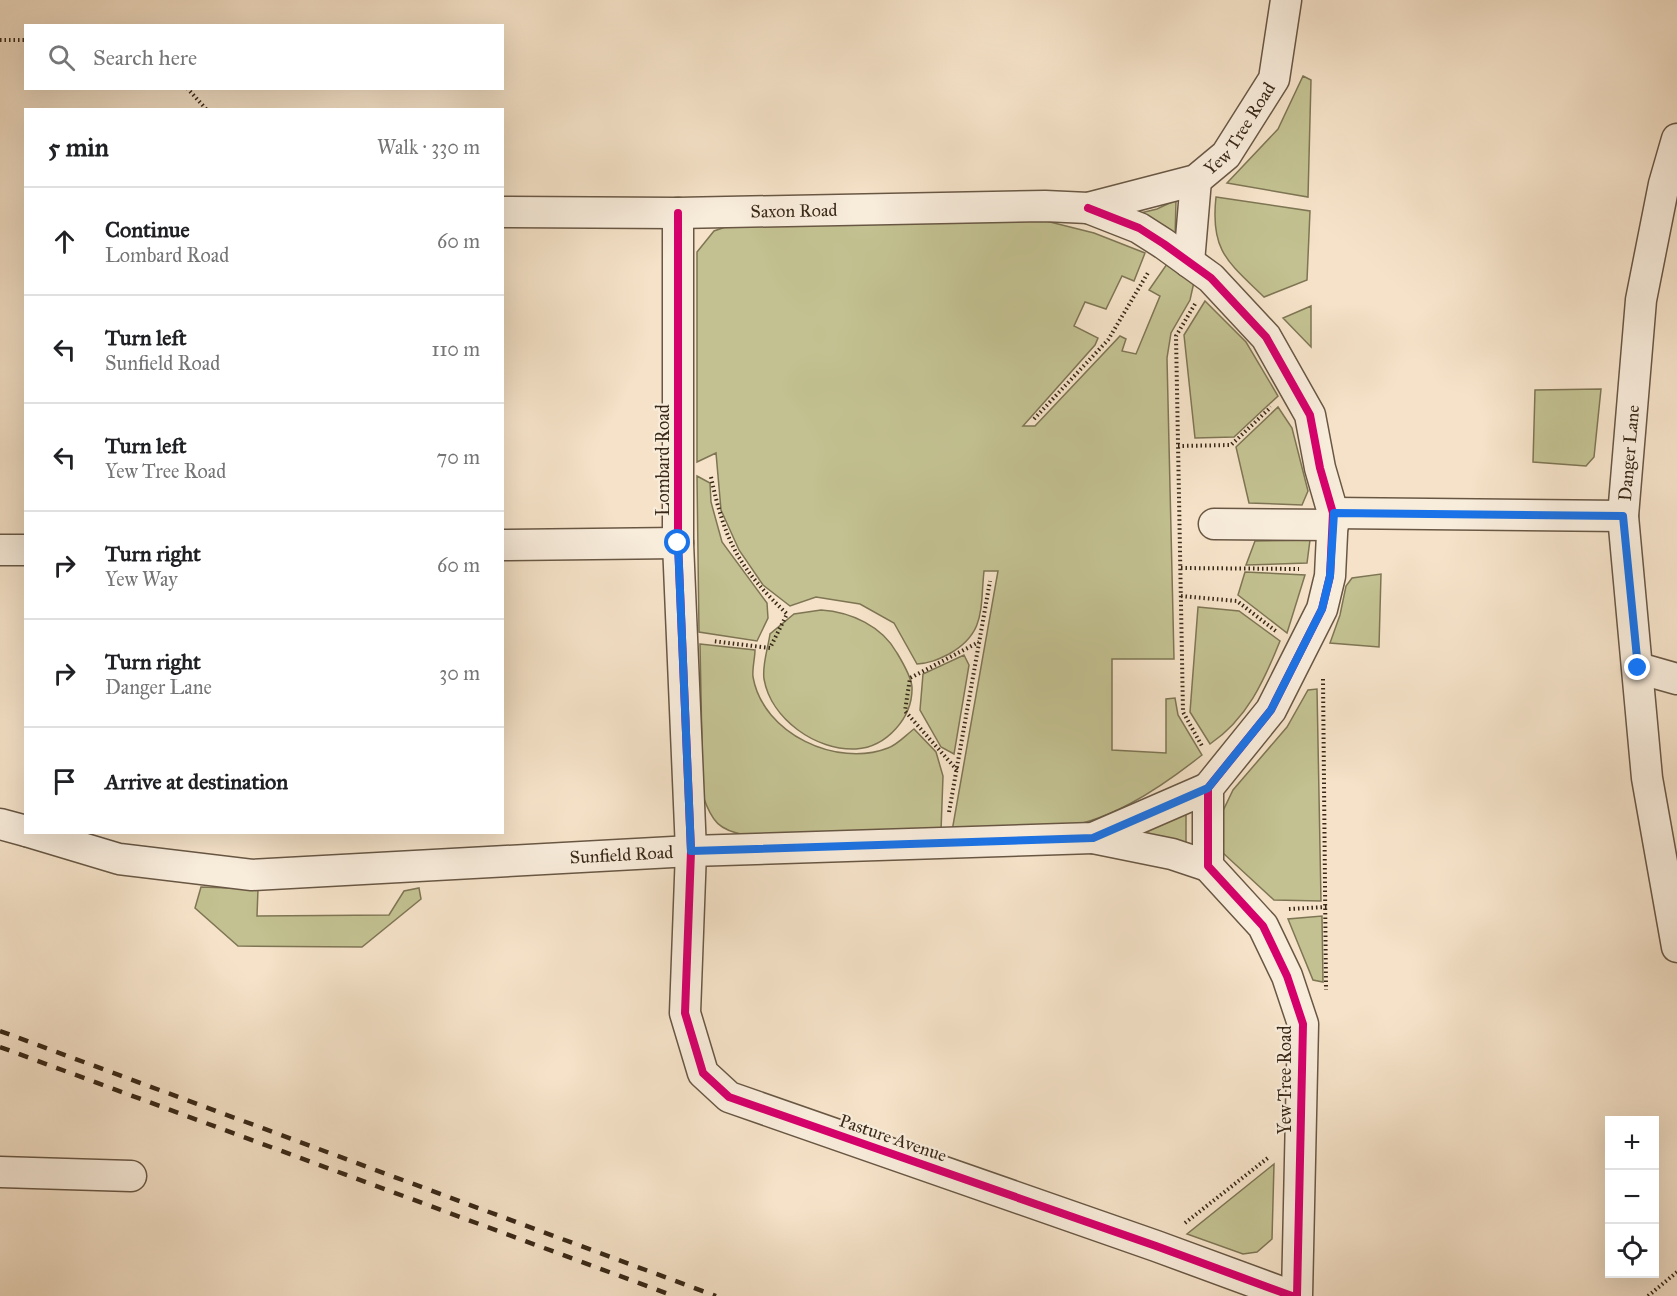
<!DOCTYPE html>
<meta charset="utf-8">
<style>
:root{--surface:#fff;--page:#f6f6f6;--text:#202124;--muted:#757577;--line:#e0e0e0}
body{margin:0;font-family:"IM FELL Great Primer",serif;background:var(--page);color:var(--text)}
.controls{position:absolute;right:18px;bottom:18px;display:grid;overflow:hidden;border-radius:0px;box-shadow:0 6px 24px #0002}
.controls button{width:54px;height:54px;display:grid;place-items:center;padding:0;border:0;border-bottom:2px solid var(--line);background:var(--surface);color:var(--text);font:30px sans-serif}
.stop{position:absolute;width:18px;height:18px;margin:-14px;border:4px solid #1a73e8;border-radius:50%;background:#fff}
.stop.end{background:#1a73e8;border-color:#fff;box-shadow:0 2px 6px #0008}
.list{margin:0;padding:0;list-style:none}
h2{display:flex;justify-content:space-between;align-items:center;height:78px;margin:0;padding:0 24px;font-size:26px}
h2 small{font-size:20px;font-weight:400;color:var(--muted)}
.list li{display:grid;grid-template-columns:39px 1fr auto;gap:18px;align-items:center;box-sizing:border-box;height:108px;padding:0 24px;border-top:2px solid var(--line)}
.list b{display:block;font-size:22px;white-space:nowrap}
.list p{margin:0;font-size:20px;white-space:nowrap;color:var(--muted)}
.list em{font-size:20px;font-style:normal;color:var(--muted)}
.icon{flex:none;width:33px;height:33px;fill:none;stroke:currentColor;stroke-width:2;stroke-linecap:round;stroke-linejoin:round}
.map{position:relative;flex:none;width:1677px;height:1296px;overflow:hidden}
.search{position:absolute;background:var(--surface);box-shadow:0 6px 24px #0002;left:24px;top:24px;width:480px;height:66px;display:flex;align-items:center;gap:15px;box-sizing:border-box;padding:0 21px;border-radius:0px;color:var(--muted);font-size:22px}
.panel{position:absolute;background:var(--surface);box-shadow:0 6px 24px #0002;left:24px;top:108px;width:480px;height:726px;border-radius:0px}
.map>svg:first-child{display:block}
</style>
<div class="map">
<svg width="1677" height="1296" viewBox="0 0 1677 1296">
<rect width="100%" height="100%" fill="#f5e2c8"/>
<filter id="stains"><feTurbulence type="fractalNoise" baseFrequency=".00333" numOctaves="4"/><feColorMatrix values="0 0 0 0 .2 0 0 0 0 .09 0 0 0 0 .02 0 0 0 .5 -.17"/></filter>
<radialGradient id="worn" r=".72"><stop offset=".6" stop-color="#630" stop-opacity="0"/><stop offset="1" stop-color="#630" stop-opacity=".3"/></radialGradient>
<path fill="#c3c191" stroke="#7e7554" stroke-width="1.5" d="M1303 76 1311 80 1308 197 1227 183 1278 129Z
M1216 197 1310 211 1307 280 1264 297C1228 262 1210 251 1216 197Z
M1176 200 1175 239 1128 216 1157 209Z
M1046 221 1094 233 1145 253 1134 281 1122 276 1106 309 1085 302 1074 326 1098 338 1095 345 1023 426H1035L1120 336 1126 339 1122 351 1136 354 1160 296 1149 290 1167 264 1194 282 1190 300 1171 333 1167 358 1174 659H1112V750L1166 753V699L1175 698 1178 715 1202 755C1159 789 1106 825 1050 829 1018 832 985 831 952 831L998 571H984C980 609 986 633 949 654 937 660 930 663 917 664L894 623 860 604 816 597 790 606 763 585 739 550 721 510 716 453 697 462V252L714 231 734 224Z
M1205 301 1246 342 1278 396 1234 437 1195 438 1184 335Z
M1311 306V347L1283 318Z
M1601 389 1594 457 1586 466 1533 462 1535 390Z
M1278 407 1292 428 1308 491 1302 505 1249 503 1236 447Z
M697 476 710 483 711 502 722 542 767 603 768 618 757 641 699 632Z
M1310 540 1307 563 1246 565 1255 541Z
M1245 572 1305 575 1287 633 1238 595Z
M1381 574 1379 647 1330 643 1340 615 1346 586 1352 578Z
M1198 607 1239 611 1280 641C1264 681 1247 719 1210 744L1190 712Z
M821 610C851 612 882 626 897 653 903 663 911 676 912 687 913 717 887 747 856 749 816 751 771 719 764 679 762 665 768 648 770 634L794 614Z
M700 644 755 650C755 658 752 669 753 677 763 734 837 768 888 748 897 745 906 735 914 729L936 752 943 776 941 831 745 835C719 830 712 822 703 796Z
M964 655 969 665 954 754 941 747 920 710 923 674Z
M1317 689 1321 901 1274 900 1223 853 1221 815 1233 790 1287 727 1308 690Z
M1186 811V847L1139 835Z
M201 887 258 889 257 916 389 915 404 891 419 888 421 899 362 947 238 946 195 908Z
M1322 916 1323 982 1313 980 1288 919Z
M1274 1164 1272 1239 1257 1252 1243 1254 1187 1234Z"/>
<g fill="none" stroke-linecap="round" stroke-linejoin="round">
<g stroke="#695744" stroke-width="33">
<g id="minor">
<path d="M1677 139 1664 184 1641 300 1623 516 1647 778 1677 947"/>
<path d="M1088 208 1139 228 1164 244 1211 278 1266 337 1310 415 1320 468 1333 513 1330 576 1322 609 1271 710 1208 788V866L1263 926 1287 976 1303 1024 1297 1296"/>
<path id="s1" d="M502 212 678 213 1045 206 1088 208 1196 180 1226 155 1274 79 1286 0"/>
<path d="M678 213V543L691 851 685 1013 703 1073 729 1097 1156 1246 1292 1296"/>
<path d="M1189 262 1196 180"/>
<path d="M1333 513 1623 516"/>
<path d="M1214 524 1333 525"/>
<path d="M502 545 678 543"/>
<path d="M0 550H26"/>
<path d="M1638 668 1677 679"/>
<path d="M0 824 26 831"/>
<path id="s2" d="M29 832 119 859 252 875 691 851 1093 838 1208 788"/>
<path d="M1093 838 1172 854 1208 866"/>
<path d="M0 1172 131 1176"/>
</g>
</g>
<path stroke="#3a2918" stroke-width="4" stroke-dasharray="1.5 3" stroke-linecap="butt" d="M0 40H26
M187 88 207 110
M1195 304 1176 336 1183 712 1202 746
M1034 419 1108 340 1149 271
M1178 446 1231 445 1271 407
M711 477C725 542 739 568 787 614L770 648 712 641
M1181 568 1299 569
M1181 596 1237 601 1277 632
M1323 679 1326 990
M957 770 905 711 910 678 979 642
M949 812 990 581
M1289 909 1327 907
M1185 1223 1269 1157
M1648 1296 1677 1272"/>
<use href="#minor" stroke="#f8ecdb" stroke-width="30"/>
<path stroke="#3a2918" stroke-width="4.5" stroke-dasharray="10 10" stroke-linecap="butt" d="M0 1031 716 1296
M0 1047 674 1296"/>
<g stroke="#f8ecdb" stroke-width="11">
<path id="cycleway" d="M1088 208 1139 228 1164 244 1211 278 1266 337 1310 415 1320 468 1333 513 1330 576 1322 609 1271 710 1208 788V866L1263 926 1287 976 1303 1024 1297 1296
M678 213V543L691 851 685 1013 703 1073 729 1097 1156 1246 1292 1296"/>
</g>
<use href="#cycleway" stroke="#d6006c" stroke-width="8"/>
</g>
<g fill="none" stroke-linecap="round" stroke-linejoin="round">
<path stroke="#1a73e8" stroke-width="8" d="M678 543 691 851 1093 838 1208 788 1271 710 1322 609 1330 576 1334 513 1623 516 1638 668"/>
</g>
<g text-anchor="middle" stroke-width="4.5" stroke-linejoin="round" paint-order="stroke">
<g font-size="18" fill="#3a2918" stroke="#f8ecdb">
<text dy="6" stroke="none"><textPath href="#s1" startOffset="766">Yew Tree Road</textPath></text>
<text dy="6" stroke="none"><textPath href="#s1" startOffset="292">Saxon Road</textPath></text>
<text transform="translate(1629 453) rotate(-85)" y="6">Danger Lane</text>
<text transform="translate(663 460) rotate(-90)" y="6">Lombard Road</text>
<text dy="6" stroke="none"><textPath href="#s2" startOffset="598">Sunfield Road</textPath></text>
<text transform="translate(1285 1080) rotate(-90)" y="6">Yew Tree Road</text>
<text transform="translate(893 1138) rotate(19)" y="6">Pasture Avenue</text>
</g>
</g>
<rect width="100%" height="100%" filter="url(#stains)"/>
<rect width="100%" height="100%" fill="url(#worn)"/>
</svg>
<div class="controls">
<button>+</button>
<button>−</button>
<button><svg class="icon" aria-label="locate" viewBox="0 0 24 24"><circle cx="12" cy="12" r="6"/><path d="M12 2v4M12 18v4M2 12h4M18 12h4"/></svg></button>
</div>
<div class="stop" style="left:678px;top:543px"></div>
<div class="stop end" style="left:1638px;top:668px"></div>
<div class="search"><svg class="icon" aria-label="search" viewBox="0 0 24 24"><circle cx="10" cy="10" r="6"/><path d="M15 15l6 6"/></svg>Search here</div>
<section class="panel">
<h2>5 min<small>Walk · 330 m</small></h2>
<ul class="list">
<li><svg class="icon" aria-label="ahead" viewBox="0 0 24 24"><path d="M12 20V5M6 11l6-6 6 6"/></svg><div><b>Continue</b><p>Lombard Road</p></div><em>60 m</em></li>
<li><svg class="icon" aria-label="left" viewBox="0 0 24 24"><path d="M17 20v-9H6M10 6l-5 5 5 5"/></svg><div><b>Turn left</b><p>Sunfield Road</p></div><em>110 m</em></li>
<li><svg class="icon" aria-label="left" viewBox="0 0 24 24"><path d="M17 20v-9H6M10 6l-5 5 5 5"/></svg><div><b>Turn left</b><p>Yew Tree Road</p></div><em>70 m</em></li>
<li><svg class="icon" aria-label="right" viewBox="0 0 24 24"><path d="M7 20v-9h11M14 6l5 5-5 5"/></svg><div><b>Turn right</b><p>Yew Way</p></div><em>60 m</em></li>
<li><svg class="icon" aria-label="right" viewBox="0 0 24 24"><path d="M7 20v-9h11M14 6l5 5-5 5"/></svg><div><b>Turn right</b><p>Danger Lane</p></div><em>30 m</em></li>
<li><svg class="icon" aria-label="arrive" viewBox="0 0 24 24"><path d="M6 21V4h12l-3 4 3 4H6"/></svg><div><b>Arrive at destination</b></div></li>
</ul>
</section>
</div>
